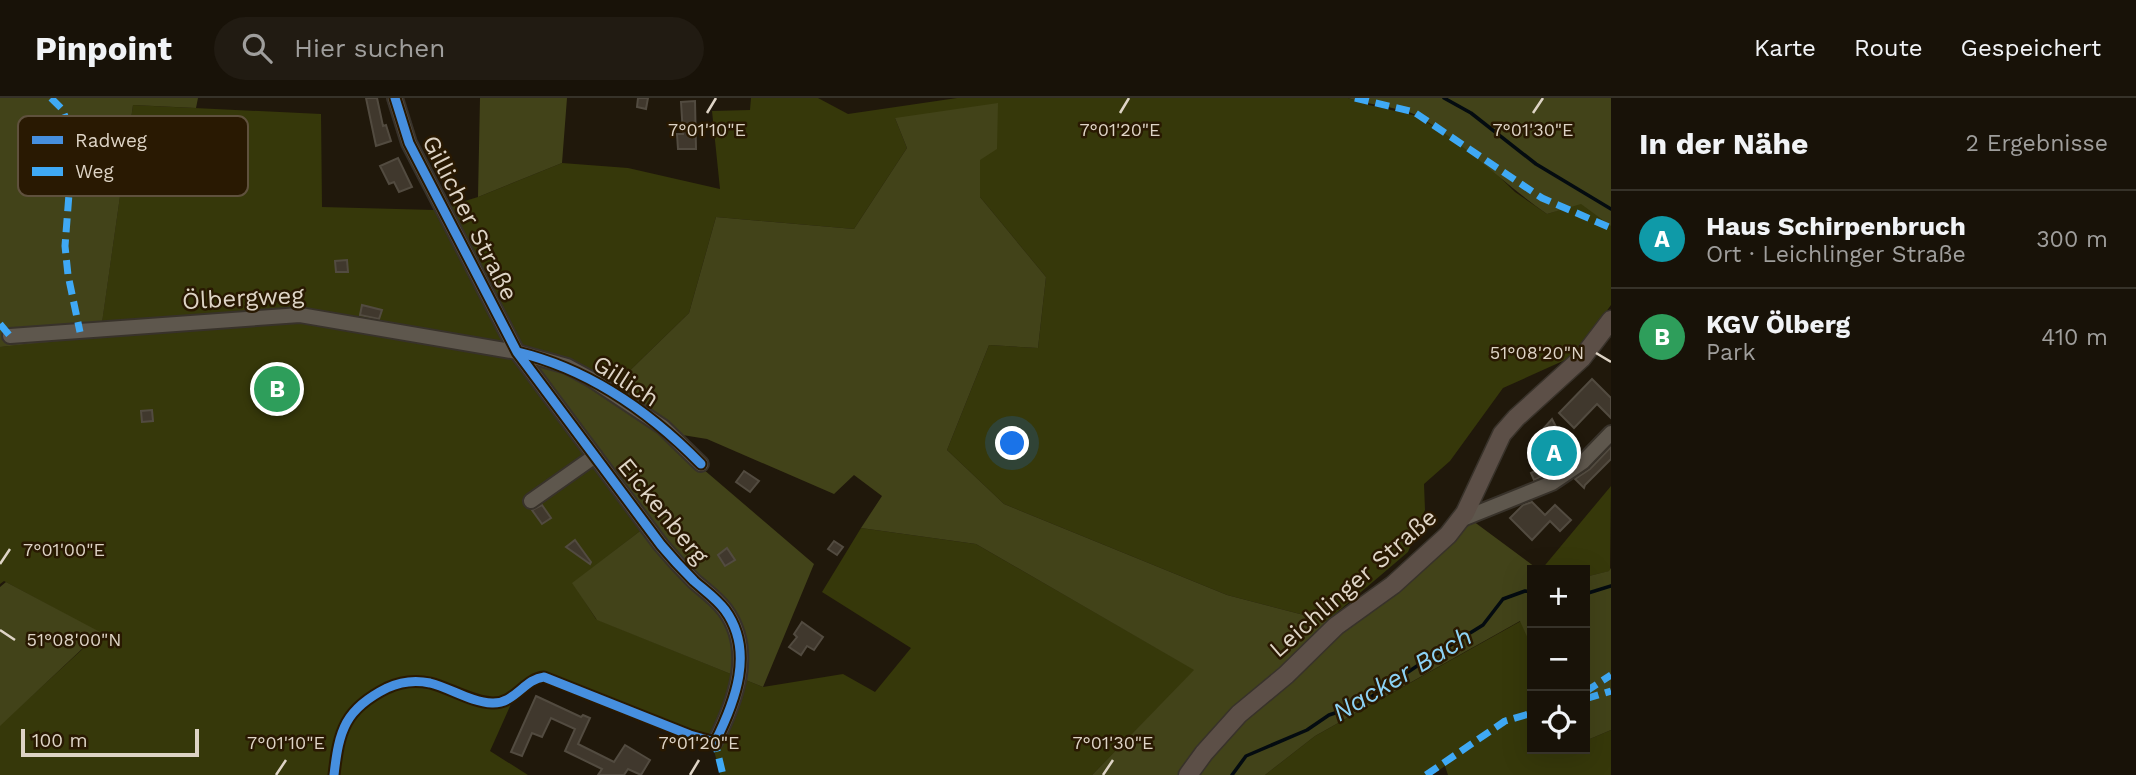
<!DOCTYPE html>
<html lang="de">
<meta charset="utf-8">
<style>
:root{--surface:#181208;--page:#211b12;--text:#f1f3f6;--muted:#9f9e9c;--line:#363229;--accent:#b45309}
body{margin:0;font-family:"Work Sans",sans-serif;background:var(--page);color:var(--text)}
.controls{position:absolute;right:21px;bottom:21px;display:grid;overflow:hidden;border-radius:0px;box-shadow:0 7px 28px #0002}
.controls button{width:63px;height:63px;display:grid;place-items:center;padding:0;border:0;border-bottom:2px solid var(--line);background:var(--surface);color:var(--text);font:35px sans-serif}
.scale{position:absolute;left:21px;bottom:18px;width:178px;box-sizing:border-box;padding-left:7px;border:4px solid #ded4c6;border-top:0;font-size:19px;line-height:24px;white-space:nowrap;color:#ded4c6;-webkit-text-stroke:5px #291902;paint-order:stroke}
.you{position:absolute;left:1013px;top:346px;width:24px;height:24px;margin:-18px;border:5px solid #fff;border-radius:50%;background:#1a73e8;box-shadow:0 0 0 10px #1a73e833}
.badge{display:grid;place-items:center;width:46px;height:46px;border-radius:50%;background:var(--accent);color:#fff;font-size:23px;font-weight:700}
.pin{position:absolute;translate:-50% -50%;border:4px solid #fff;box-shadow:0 2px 7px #0006}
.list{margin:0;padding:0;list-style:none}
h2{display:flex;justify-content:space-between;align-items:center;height:91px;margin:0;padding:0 28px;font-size:30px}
h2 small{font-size:23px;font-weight:400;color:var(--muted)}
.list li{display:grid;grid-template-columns:46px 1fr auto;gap:21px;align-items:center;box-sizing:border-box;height:98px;padding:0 28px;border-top:2px solid var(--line)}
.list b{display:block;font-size:26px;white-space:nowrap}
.list p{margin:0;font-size:23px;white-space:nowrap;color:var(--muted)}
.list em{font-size:23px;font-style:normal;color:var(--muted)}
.icon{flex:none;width:38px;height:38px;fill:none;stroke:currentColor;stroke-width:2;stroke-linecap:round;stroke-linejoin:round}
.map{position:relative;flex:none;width:1611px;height:677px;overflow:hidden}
header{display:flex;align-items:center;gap:42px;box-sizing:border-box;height:98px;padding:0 35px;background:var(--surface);border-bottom:2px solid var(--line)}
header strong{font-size:33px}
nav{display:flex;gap:38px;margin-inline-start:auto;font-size:24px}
.search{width:490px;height:63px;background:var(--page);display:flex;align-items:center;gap:18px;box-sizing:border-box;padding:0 24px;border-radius:38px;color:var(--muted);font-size:26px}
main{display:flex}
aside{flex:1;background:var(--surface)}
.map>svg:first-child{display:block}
</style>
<header>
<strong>Pinpoint</strong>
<div class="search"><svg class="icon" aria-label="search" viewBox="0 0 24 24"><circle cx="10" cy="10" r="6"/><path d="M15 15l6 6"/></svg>Hier suchen</div>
<nav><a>Karte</a><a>Route</a><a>Gespeichert</a></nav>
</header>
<main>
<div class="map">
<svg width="1611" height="677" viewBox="0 0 1611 677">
<rect width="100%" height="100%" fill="#20180b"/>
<path fill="#36380a" d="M751 0H818L848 16 957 0H1348L1369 7 1413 17 1465 45 1515 94 1547 116 1581 105 1611 127V207L1574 258 1503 290 1450 363 1424 386 1425 412 1408 454 1327 523 1227 497 1004 406 947 352 989 247 1038 250 1046 179 980 99V62L895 20 907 50 854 131 716 119 689 215 613 289 525 252 445 109 478 99 562 65 628 70 720 91 712 13 750 12Z
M133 7 321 16 322 109 435 112 511 253 644 430 573 485 596 521 763 589 843 576 875 594 911 550 822 494 861 430 976 446 1195 572 1092 677H720L713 648C670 632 628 617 586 599 571 593 559 581 543 577L528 584 511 606 490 653 528 677H0V627L100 535 4 483 0 486V249L100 238Z
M1611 388 1610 473 1585 479V472H1541Z
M1521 523 1532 550V651H1585V643L1611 632V677H1448L1445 668 1432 677H1265L1315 638Z"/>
<path fill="#424319" d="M0 0H198L196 10 133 7 100 239 0 249Z
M480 0H567L562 65 478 99Z
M1348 0H1611V128L1581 106 1547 116C1502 85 1464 44 1416 17 1403 10 1365 6 1348 0Z
M998 5 997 51 980 62V99L1046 179 1038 250 989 247 947 352 1004 406 1227 497 1327 523 1343 535 1473 423 1539 472H1532V550L1520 523 1315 638 1265 677H1092L1194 572 976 446 861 430 882 398 854 377 834 396 707 341 670 335 696 365 814 466 763 589 597 522 572 485 644 430 529 262 613 289 689 215 716 119 854 131 907 50 895 20Z
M1611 470V632L1585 643V479L1609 473Z
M6 484 100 534 0 628V489Z"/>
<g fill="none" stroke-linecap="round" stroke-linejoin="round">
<path stroke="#040b10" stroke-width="3.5" d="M1444 0 1471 15 1536 66 1611 111
M1585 496 1611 488
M1232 677 1246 658 1307 632 1329 617 1359 607 1420 566 1483 527 1503 501 1525 493 1532 494"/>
</g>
<path fill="#40382d" stroke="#524b40" stroke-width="2" d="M366 0H377L383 28 386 27 391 43 376 48Z
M638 0H648L646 11 637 9Z
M695 3 696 51H678L677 36H683L681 4Z
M398 60 412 89 399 94 394 84 389 86 380 68Z
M347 162 348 174H336L335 163Z
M362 207 382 212 379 221 360 217Z
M1592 281 1611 300V320L1597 306 1574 330 1559 315Z
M152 312 153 323 142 324 141 313Z
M1552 321 1572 360 1547 376 1534 382 1531 375 1551 365 1542 346 1554 340 1544 330Z
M1611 349V361L1585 387 1584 390 1575 381 1590 371Z
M744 373 759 383 750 394 736 384Z
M1532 404 1545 417 1555 407 1571 422 1560 433 1550 423 1532 442 1510 420 1523 407Z
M542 407 551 420 542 426 532 412Z
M575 442 591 464 590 466 566 449Z
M834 443 843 449 837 457 828 451Z
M727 450 735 462 725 468 718 457Z
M802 524 823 539 814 552 807 548 801 557 789 549 797 539 794 536Z
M536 598 581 619 583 617 590 620 578 646 614 664 625 647 650 662 641 677 628 671 624 677H598L602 671 565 653 575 631 551 620 542 639 532 635 522 658 511 654Z"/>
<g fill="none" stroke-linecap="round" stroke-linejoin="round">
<g stroke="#38322a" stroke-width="18">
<path id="minor" d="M395 0 409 45 517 254 661 447C671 459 682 471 694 483 704 492 716 500 725 512 755 553 735 604 715 644
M10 238 300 217 517 254 567 268 591 281 663 329 701 366
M531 403 595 358
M1460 422 1552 385 1583 364 1611 335"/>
</g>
<g stroke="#38322a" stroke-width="21">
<path id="major" d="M1188 677 1204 655 1239 616 1286 577 1336 528 1393 487 1448 437 1465 415 1502 336 1516 320 1582 260 1611 222"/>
</g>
<use href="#minor" stroke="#5e574d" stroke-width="14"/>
<use href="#major" stroke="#5c4f47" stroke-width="18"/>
<path stroke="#3fa9f5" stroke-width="7" stroke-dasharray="14 7" stroke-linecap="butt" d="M51 0 62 11 67 23 66 56 69 96 65 148 68 177 80 234
M1355 0 1414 14 1542 100 1611 130
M0 226 10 238
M1585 594 1611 577
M1585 601 1611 593
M711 643 715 644 723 677
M1426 677 1505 623 1532 615"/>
<g stroke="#291902" stroke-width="13">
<path id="cycleway" d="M517 254C589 271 650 314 701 366
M334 677C339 632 345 611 387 590 400 584 416 582 430 585 450 590 471 604 492 605 515 606 524 581 544 579L690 637 715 644C735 604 755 553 725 512 716 500 704 492 694 483 682 471 671 459 661 447L517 254 409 45 395 0"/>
</g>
<use href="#cycleway" stroke="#468fdf" stroke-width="9"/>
</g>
<path fill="none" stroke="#ded4c6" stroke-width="2.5" d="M707 15 716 0M1120 15 1129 0M1533 15 1543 0M1596 255 1611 264M0 466 10 451M0 532 15 542M276 677 286 662M690 677 699 662M1103 677 1113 662"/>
<g text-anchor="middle" stroke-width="5" stroke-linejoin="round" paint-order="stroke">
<g font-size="24" fill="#ded4c6" stroke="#291902">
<text transform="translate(470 120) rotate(63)" y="8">Gillicher Straße</text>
<text transform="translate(243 200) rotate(-3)" y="8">Ölbergweg</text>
<text transform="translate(626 283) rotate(33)" y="8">Gillich</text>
<text transform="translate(663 413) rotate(51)" y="8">Eickenberg</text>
<text transform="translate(1353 485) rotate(-41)" y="8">Leichlinger Straße</text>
</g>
<g font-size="26" font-style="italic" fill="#8cd2f5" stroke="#291902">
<text transform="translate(1402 576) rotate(-31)" y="9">Nacker Bach</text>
</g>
</g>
<rect x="18" y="18" width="230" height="80" rx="10" fill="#291902" stroke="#5f513d" stroke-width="2"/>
<rect x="32" y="38" width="31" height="8" fill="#468fdf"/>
<rect x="32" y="69" width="31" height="9" fill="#3fa9f5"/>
<g font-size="19" fill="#ded4c6">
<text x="75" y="49">Radweg</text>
<text x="75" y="80">Weg</text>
</g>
<g font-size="18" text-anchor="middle" fill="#ded4c6" stroke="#291902" stroke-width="5" stroke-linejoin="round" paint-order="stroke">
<text x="707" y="38">7°01'10"E</text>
<text x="1120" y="38">7°01'20"E</text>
<text x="1533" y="38">7°01'30"E</text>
<text x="1537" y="261">51°08'20"N</text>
<text x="64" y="458">7°01'00"E</text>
<text x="74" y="548">51°08'00"N</text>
<text x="286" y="651">7°01'10"E</text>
<text x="699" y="651">7°01'20"E</text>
<text x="1113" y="651">7°01'30"E</text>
</g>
</svg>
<div class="controls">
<button>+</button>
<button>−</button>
<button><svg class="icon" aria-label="locate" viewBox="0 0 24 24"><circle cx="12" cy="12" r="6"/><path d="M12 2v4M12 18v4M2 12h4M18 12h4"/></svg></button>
</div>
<div class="scale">100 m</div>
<div class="you"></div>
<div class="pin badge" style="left:1554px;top:355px;background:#0f9aa8">A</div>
<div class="pin badge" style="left:277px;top:291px;background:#2e9e5b">B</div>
</div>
<aside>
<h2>In der Nähe<small>2 Ergebnisse</small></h2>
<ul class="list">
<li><span class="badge" style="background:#0f9aa8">A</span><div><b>Haus Schirpenbruch</b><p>Ort · Leichlinger Straße</p></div><em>300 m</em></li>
<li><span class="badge" style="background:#2e9e5b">B</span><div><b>KGV Ölberg</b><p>Park</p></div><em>410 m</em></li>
</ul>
</aside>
</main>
